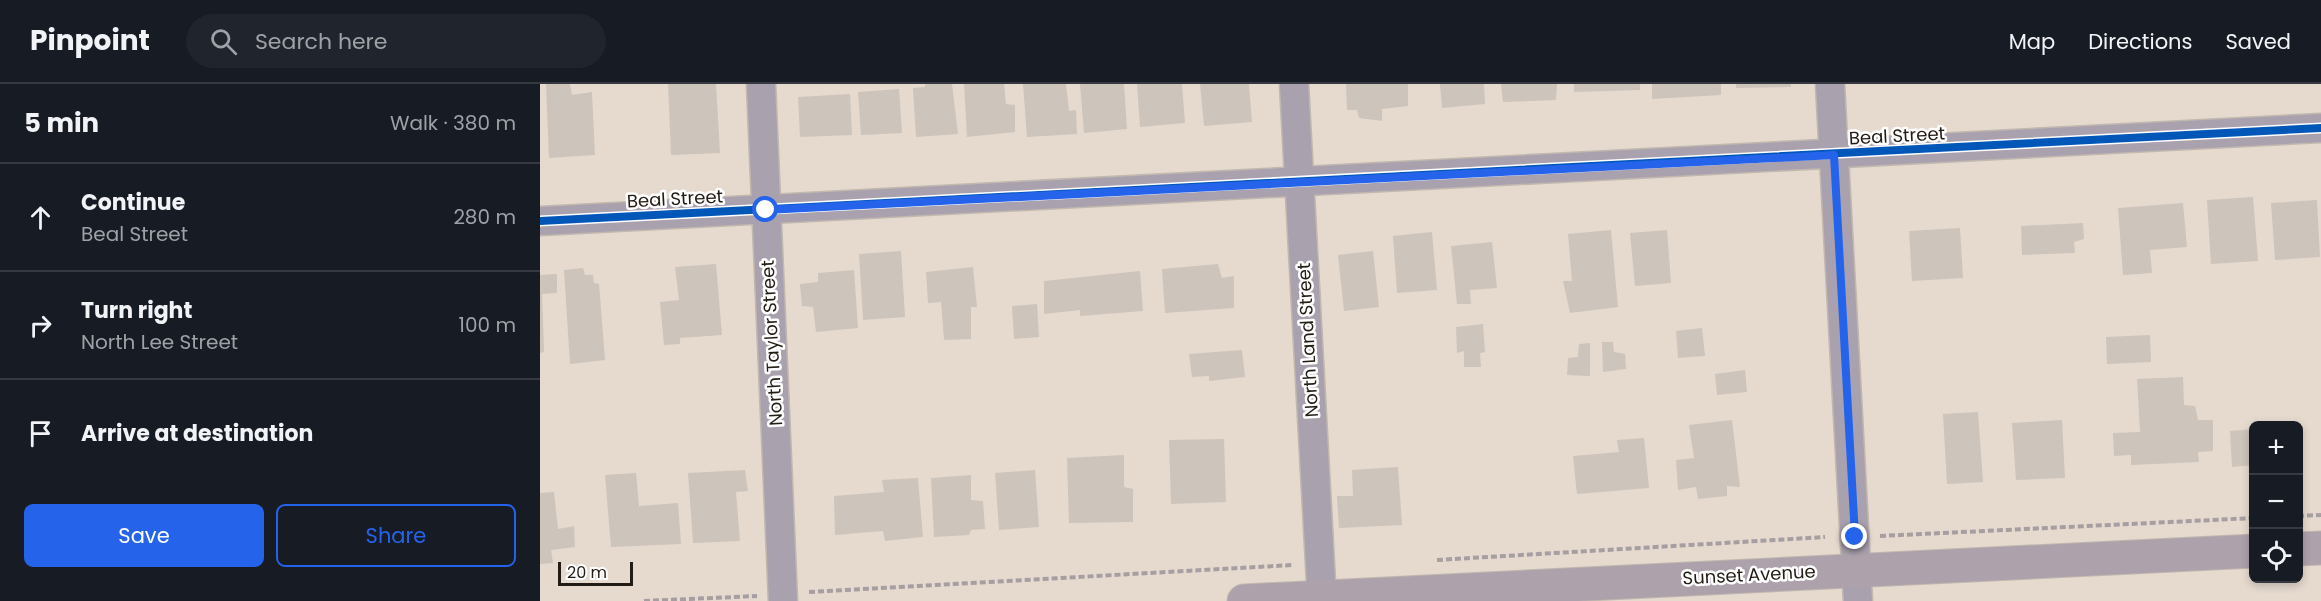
<!DOCTYPE html>
<meta charset="utf-8">
<style>
:root{--surface:#171b24;--page:#20242c;--text:#f1f3f6;--muted:#9ea1a6;--line:#363941;--accent:#2563eb}
body{margin:0;font-family:Poppins,sans-serif;background:var(--page);color:var(--text)}
.controls{position:absolute;right:18px;bottom:18px;display:grid;overflow:hidden;border-radius:9px;box-shadow:0 3px 9px #0003}
.controls button{width:54px;height:54px;display:grid;place-items:center;padding:0;border:0;border-bottom:2px solid var(--line);background:var(--surface);color:var(--text);font:30px sans-serif}
.scale{position:absolute;left:18px;bottom:15px;width:75px;box-sizing:border-box;padding-left:6px;border:3px solid #231c14;border-top:0;font-size:16px;line-height:21px;white-space:nowrap;color:#231c14;-webkit-text-stroke:4px #fff;paint-order:stroke}
.stop{position:absolute;width:18px;height:18px;margin:-14px;border:4px solid #2563eb;border-radius:50%;background:#fff}
.stop.end{background:#2563eb;border-color:#fff;box-shadow:0 2px 6px #0008}
.list{margin:0;padding:0;list-style:none}
h2{display:flex;justify-content:space-between;align-items:center;height:78px;margin:0;padding:0 24px;font-size:26px}
h2 small{font-size:20px;font-weight:400;color:var(--muted)}
.list li{display:grid;grid-template-columns:39px 1fr auto;gap:18px;align-items:center;box-sizing:border-box;height:108px;padding:0 24px;border-top:2px solid var(--line)}
.list b{display:block;font-size:22px;white-space:nowrap}
.list p{margin:0;font-size:20px;white-space:nowrap;color:var(--muted)}
.list em{font-size:20px;font-style:normal;color:var(--muted)}
.actions{display:flex;gap:12px;padding:18px 24px}
.actions a{flex:1;padding:14px 0;border:2px solid var(--accent);border-radius:9px;text-align:center;font-size:21px;color:var(--accent)}
.actions .main{background:var(--accent);color:#fff}
.icon{flex:none;width:33px;height:33px;fill:none;stroke:currentColor;stroke-width:2;stroke-linecap:round;stroke-linejoin:round}
.map{position:relative;flex:none;width:1781px;height:517px;overflow:hidden}
header{display:flex;align-items:center;gap:36px;box-sizing:border-box;height:84px;padding:0 30px;background:var(--surface);border-bottom:2px solid var(--line)}
header strong{font-size:28px}
nav{display:flex;gap:33px;margin-inline-start:auto;font-size:21px}
.search{width:420px;height:54px;background:var(--page);display:flex;align-items:center;gap:15px;box-sizing:border-box;padding:0 21px;border-radius:33px;color:var(--muted);font-size:22px}
main{display:flex}
aside{flex:1;background:var(--surface)}
.map>svg:first-child{display:block}
</style>
<header>
<strong>Pinpoint</strong>
<div class="search"><svg class="icon" aria-label="search" viewBox="0 0 24 24"><circle cx="10" cy="10" r="6"/><path d="M15 15l6 6"/></svg>Search here</div>
<nav><a>Map</a><a>Directions</a><a>Saved</a></nav>
</header>
<main>
<aside>
<h2>5 min<small>Walk · 380 m</small></h2>
<ul class="list">
<li><svg class="icon" aria-label="ahead" viewBox="0 0 24 24"><path d="M12 20V5M6 11l6-6 6 6"/></svg><div><b>Continue</b><p>Beal Street</p></div><em>280 m</em></li>
<li><svg class="icon" aria-label="right" viewBox="0 0 24 24"><path d="M7 20v-9h11M14 6l5 5-5 5"/></svg><div><b>Turn right</b><p>North Lee Street</p></div><em>100 m</em></li>
<li><svg class="icon" aria-label="arrive" viewBox="0 0 24 24"><path d="M6 21V4h12l-3 4 3 4H6"/></svg><div><b>Arrive at destination</b></div></li>
</ul>
<div class="actions"><a class="main">Save</a><a>Share</a></div>
</aside>
<div class="map">
<svg width="1781" height="517" viewBox="0 0 1781 517">
<rect width="100%" height="100%" fill="#e6dacf"/>
<path fill="#cdc4bb" d="M6 0H30L32 11 52 8 55 71 9 74Z
M128 0H176L180 69 131 71Z
M385 0H412L418 50 376 53 373 4 385 3Z
M424 0H464L466 20 475 21V48L427 53Z
M483 0H526L529 27 536 26 537 50 487 53Z
M540 0H584L587 45 544 49Z
M597 0H642L645 39 600 43Z
M660 0H709L712 38 664 42Z
M806 0H868V22L842 25V37L819 34 817 26H807Z
M900 0H944L945 20 902 24Z
M961 0H1017L1016 16 963 18Z
M1034 0H1100V6L1034 8Z
M1112 0H1181V11L1112 15Z
M1196 0H1251V3L1196 4Z
M359 5 362 49 321 51 318 8Z
M310 10 312 51 260 53 258 13Z
M1713 113 1718 177 1671 180 1667 116Z
M1777 116 1780 173 1735 176 1731 119Z
M1643 119 1647 163 1610 166 1612 189 1583 191 1578 124Z
M1543 139 1544 155 1534 158 1535 169 1482 171 1481 142Z
M1420 144 1423 194 1372 197 1369 147Z
M1071 146 1078 223 1030 229 1023 197H1032L1028 150Z
M1127 146 1131 199 1095 202 1090 149Z
M892 148 897 206 857 209 853 152Z
M952 158 957 204 930 206 931 220H917L911 162Z
M361 167 365 233 323 236 319 170Z
M833 167 839 223 804 227 798 171Z
M176 180 182 251 140 254V260L124 261 120 218 139 216 135 183Z
M678 180 682 194 694 192V224L625 229 622 185Z
M433 183 437 223H431V255L404 256 401 218 388 219 386 188Z
M43 184 45 191H53L54 199 59 200 65 276 30 280 24 186Z
M314 186 318 244 276 248 273 223 262 222 260 200 278 198V189Z
M600 187 603 227 540 232V226L504 230V197Z
M17 190V209L2 210 4 268 0 269V191Z
M497 220 499 253 474 255 472 222Z
M943 240 945 268 940 269 941 283H924V267L917 269 916 243Z
M1162 244 1165 272 1138 274 1136 247Z
M1610 251 1611 278 1567 280 1566 253Z
M1062 258H1073L1074 268 1085 270 1086 285 1063 288Z
M1050 259V292L1027 291 1028 274 1038 273 1039 260Z
M702 266 705 293 669 297V292L652 293 649 270Z
M1205 286 1207 308 1177 311 1175 290Z
M1643 293 1644 321 1655 322 1658 336H1673V367L1658 368 1659 378 1591 381V371L1574 372 1573 349 1600 348 1597 295Z
M1438 328 1443 398 1407 400 1403 330Z
M1192 336 1200 403 1187 402V412L1158 415 1156 403 1138 406 1136 376 1154 374 1149 341Z
M1522 336 1525 394 1476 396 1472 339Z
M1714 345V381L1692 383 1690 347Z
M1104 354 1109 404 1037 410 1033 372 1079 368 1077 356Z
M684 355 686 418 631 420 629 356Z
M584 371V403L593 405V438L529 439 527 374Z
M858 383 862 441 799 444 797 412H813L812 386Z
M205 386 208 407 196 408 200 457 153 459 148 389Z
M495 386 499 443 459 446 455 389Z
M96 389 99 422 138 419 141 460 71 463 65 391Z
M431 391V416L443 417 445 445 431 446 429 451 394 453 391 394Z
M378 394 383 453 345 457 343 447 295 451 294 412 344 408 342 396Z
M14 408 18 445 34 442 35 463 11 466 13 479 0 480V409Z"/>
<g fill="none" stroke-linecap="round" stroke-linejoin="round">
<g stroke="#c1b8af" stroke-width="31">
<path id="street" d="M221 0 243 517
M754 0 782 517
M1290 0 1318 517
M0 137 1781 44"/>
</g>
<g stroke="#c1b8af" stroke-width="35">
<path id="primary" d="M1758 465 1781 464
M704 517 1714 467"/>
</g>
<path stroke="#a69ea1" stroke-width="4" stroke-dasharray="6 3" stroke-linecap="butt" d="M1758 432 1781 431
M1340 452 1714 434
M897 476 1285 453
M269 508 753 481
M104 517 217 512"/>
<use href="#street" stroke="#aaa1af" stroke-width="28"/>
<use href="#primary" stroke="#ada1ab" stroke-width="33"/>
<g stroke="#fff" stroke-width="11">
<path id="cycleway" d="M0 137 1781 44"/>
</g>
<use href="#cycleway" stroke="#0057b8" stroke-width="8"/>
</g>
<g fill="none" stroke-linecap="round" stroke-linejoin="round">
<path stroke="#2563eb" stroke-width="8" d="M226 126 1294 71 1315 453"/>
</g>
<g text-anchor="middle" stroke-width="5" stroke-linejoin="round" paint-order="stroke">
<g font-size="18" fill="#231c14" stroke="#fff">
<text transform="translate(1357 52) rotate(-3)" y="6">Beal Street</text>
<text transform="translate(135 115) rotate(-3)" y="6">Beal Street</text>
<text transform="translate(768 256) rotate(-93)" y="6">North Land Street</text>
<text transform="translate(232 259) rotate(-93)" y="6">North Taylor Street</text>
<text transform="translate(1209 491) rotate(-3)" y="6">Sunset Avenue</text>
</g>
</g>
</svg>
<div class="controls">
<button>+</button>
<button>−</button>
<button><svg class="icon" aria-label="locate" viewBox="0 0 24 24"><circle cx="12" cy="12" r="6"/><path d="M12 2v4M12 18v4M2 12h4M18 12h4"/></svg></button>
</div>
<div class="scale">20 m</div>
<div class="stop" style="left:226px;top:126px"></div>
<div class="stop end" style="left:1315px;top:453px"></div>
</div>
</main>
